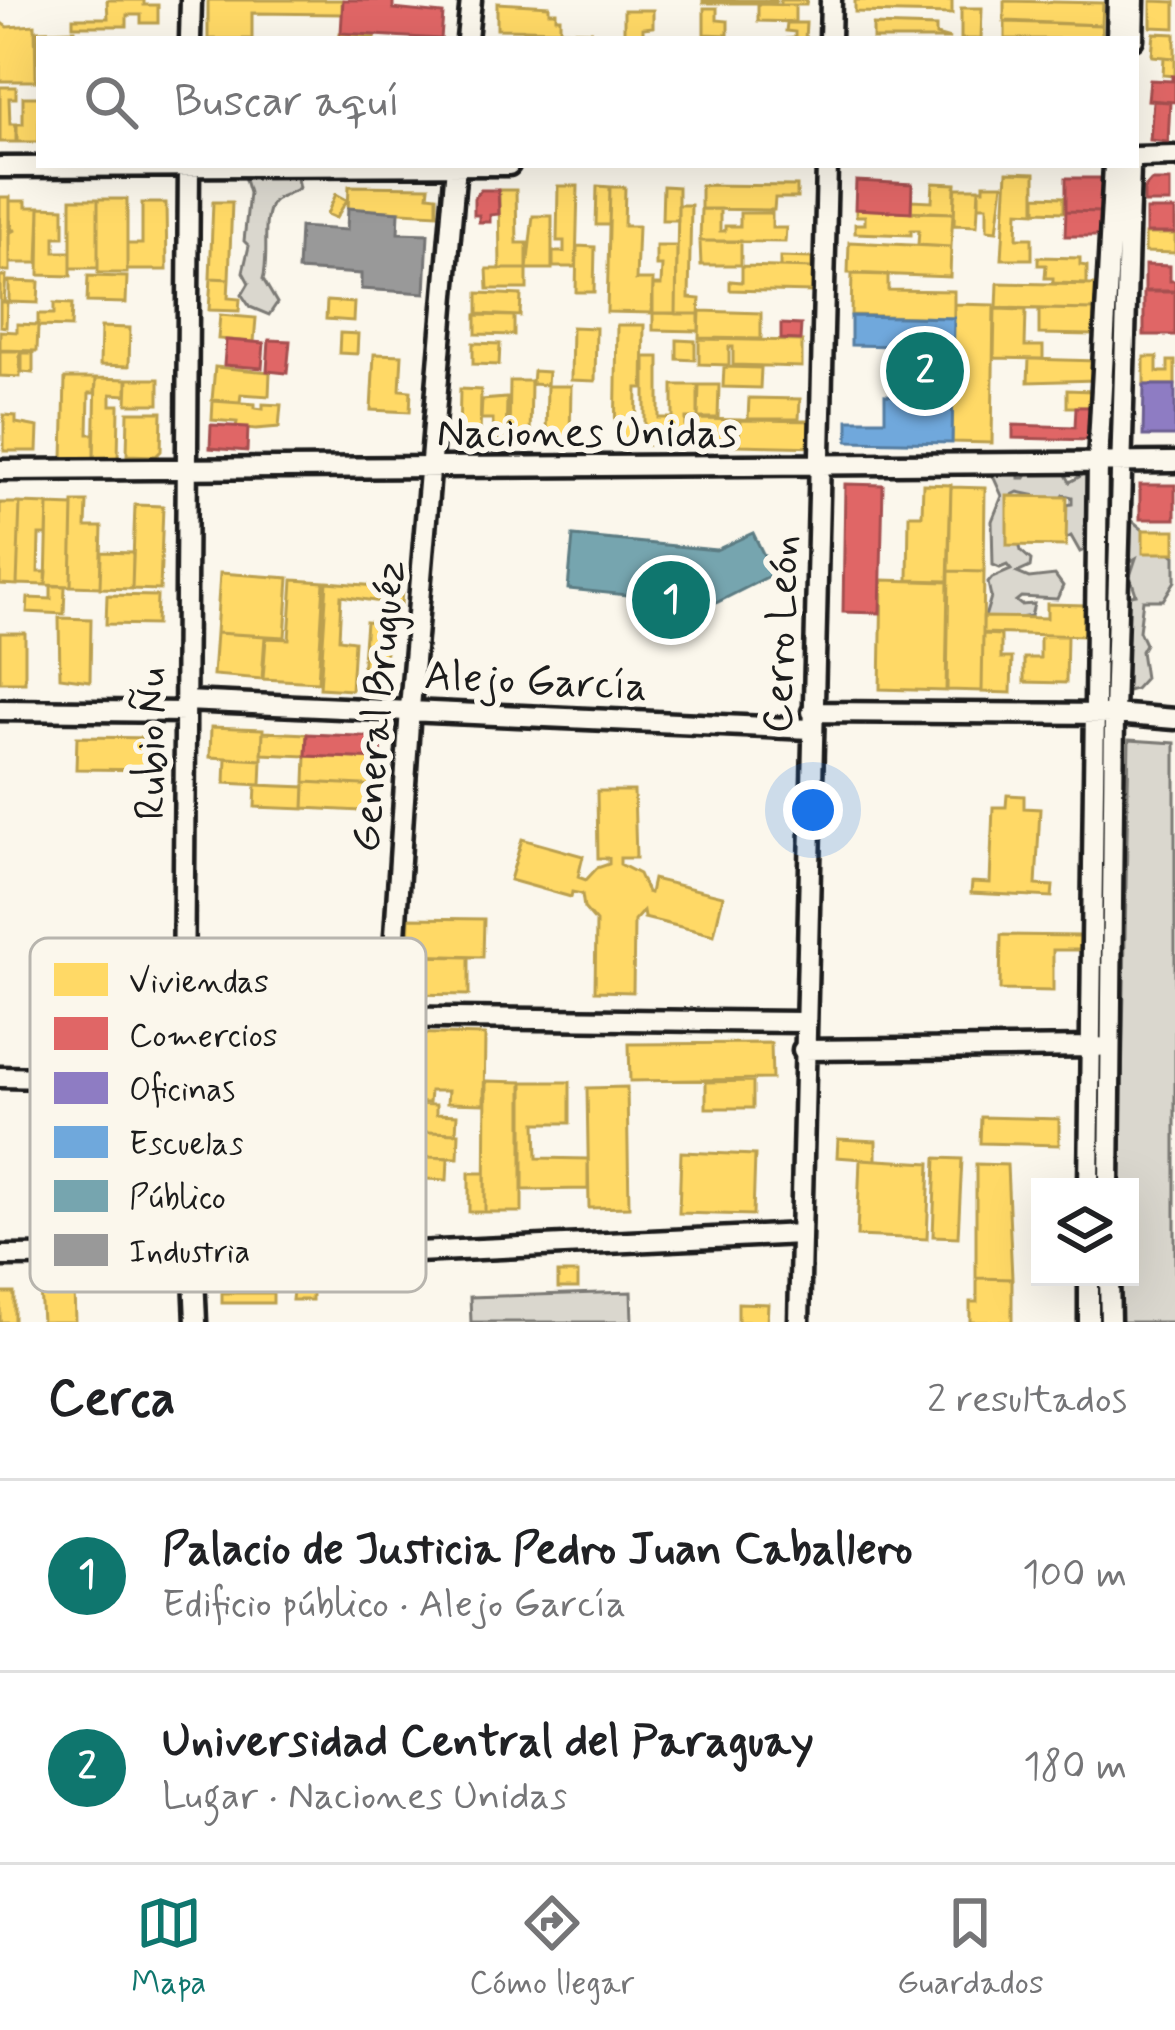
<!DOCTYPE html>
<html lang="es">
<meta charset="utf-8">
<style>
:root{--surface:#fff;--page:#f2f2f2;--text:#202124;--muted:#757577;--line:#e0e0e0;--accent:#0f766e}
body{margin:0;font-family:Mynerve,sans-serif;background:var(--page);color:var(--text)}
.controls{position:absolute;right:36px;bottom:36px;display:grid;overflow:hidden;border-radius:0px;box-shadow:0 12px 48px #0002}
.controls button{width:108px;height:108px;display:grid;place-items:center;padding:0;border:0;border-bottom:3px solid var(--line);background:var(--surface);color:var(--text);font:60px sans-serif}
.you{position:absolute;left:813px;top:810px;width:42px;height:42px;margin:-30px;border:9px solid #fff;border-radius:50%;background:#1a73e8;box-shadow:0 0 0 18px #1a73e833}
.badge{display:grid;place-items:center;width:78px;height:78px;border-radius:50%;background:var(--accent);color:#fff;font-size:39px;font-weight:700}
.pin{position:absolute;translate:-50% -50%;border:6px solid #fff;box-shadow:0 3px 12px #0006}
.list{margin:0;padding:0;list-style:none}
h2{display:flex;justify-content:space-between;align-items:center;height:156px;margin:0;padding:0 48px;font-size:51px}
h2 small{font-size:39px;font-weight:400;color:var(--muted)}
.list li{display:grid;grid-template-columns:78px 1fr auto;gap:36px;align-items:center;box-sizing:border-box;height:192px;padding:0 48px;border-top:3px solid var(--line)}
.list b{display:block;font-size:45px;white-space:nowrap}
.list p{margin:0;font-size:39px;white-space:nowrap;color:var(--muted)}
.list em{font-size:39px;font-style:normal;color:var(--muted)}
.icon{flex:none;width:66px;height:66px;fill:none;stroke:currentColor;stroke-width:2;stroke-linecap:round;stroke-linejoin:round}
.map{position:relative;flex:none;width:1175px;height:1322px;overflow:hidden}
.search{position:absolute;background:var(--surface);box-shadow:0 12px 48px #0002;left:36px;right:36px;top:36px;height:132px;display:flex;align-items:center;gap:30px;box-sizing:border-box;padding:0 42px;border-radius:0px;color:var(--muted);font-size:45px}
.sheet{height:540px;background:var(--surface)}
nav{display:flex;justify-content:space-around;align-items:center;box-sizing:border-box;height:168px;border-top:3px solid var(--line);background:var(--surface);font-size:33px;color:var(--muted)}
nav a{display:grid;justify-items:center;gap:6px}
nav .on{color:var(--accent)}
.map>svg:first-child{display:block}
</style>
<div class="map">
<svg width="1175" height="1322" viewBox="0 0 1175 1322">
<rect width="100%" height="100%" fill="#fbf7ec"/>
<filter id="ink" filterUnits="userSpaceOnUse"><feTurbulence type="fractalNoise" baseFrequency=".00833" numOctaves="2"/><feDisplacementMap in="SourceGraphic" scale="24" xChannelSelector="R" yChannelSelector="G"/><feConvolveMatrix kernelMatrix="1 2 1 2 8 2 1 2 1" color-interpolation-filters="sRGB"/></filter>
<g filter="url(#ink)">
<path fill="#dad7ce" stroke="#7b7a75" stroke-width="3" d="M243 173 296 174 299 188C292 193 278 196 273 202 260 217 270 258 263 279L277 303 269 315 250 307 242 295 249 283 243 272 249 246 244 241 249 193Z
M1032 466 1064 471 1070 482 1088 472 1099 481 1094 512 1086 523 1095 534 1092 546 1080 552 1071 536 1064 540 1059 506 1072 504V497L1064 495 1060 501 1018 492 1012 495 1010 501 1021 551 1031 560 1030 567 1017 573 1029 578 1055 575 1063 586 1057 599 1021 597 1016 601 1021 605 1034 604 1031 616 990 623 985 617 991 597 988 583 992 578 1011 570 1007 565 1000 568 993 565 992 521 1002 496 993 476 994 468 1019 472V478H1025Z
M1130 519 1175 556V581L1163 600H1143L1139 631 1145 644 1141 651 1145 678 1135 689 1121 693 1126 596 1136 594 1130 576 1136 558 1126 564 1110 552 1108 545 1116 526Z
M1129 740 1175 743V1322H1118L1119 1277H1130V1187H1120Z
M631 1292 632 1322H471L470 1297Z"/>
<path fill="#ffd966" stroke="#bba050" stroke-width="3" d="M107 0H144V5H158V23H141V15H127V26H73V18H108Z
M208 0H342V14L252 13V39H208Z
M703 0H776V3H703Z
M780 0H807L806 5H780Z
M855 0H952V14L855 12Z
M1004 1 1103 3 1102 25 1004 21Z
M1151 1 1175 2V28L1151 27Z
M497 3 549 6V12H556V18H560V30L497 29Z
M758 4 795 5V22L758 21Z
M704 8H717V20L728 21V35L704 34Z
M961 8H982L981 39H961Z
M624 10H653V27L643 28V39H624Z
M0 22 7 27 35 25 36 81H0Z
M1005 22 1102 25V39H1005Z
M787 23H806L805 39H786L795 38V32L786 31Z
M873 25 936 27V35L950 39H873Z
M525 29 591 31V39H524Z
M75 30 76 39H39L38 64 37 31Z
M340 33 374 37V39H339Z
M1154 33 1175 34V58L1152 56Z
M1164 57 1175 58V76L1163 75Z
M0 87H16V98H9L10 124H16V142H0Z
M23 97H39V142H17V124H23Z
M1007 172 1035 173V212L1018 211 1017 238H1032V259H1002Z
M933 183 956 184 954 213 911 212V200L932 201Z
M984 184H1003L997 231 987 230V206H979V189H984Z
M701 185 797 186V198H775L774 210 701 209Z
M349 186 429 187 428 195 437 196V214L348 209Z
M558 186H578L576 267H553V252H564V241H557Z
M597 186 610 187 609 225H596Z
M663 186 678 187V220H662Z
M610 187H625L624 226H638L636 280H653L652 313 607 312Z
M955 188H979L977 226 954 225Z
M499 190H516L517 243H527V269H500Z
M336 194 347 200 336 218 327 214Z
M1036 196 1064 197V212L1036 211Z
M0 197H10V271H0Z
M71 199H98V268H71Z
M98 199H127V273H98Z
M10 201H26V207H40L38 263H10V233L16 230H13L10 219Z
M213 202H232L229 279 210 278Z
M142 203H166L167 270H127V244H142Z
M678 205H691L689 298 700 299 699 314H676Z
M40 207 64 208V237H55V252H71V276L39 275Z
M701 209H720V231H725V226H740V213H772V228H786L785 242 700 241Z
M856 209 953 213 951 247 918 245 919 230H911V235L855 233V224H865V216H856Z
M533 216H552V269H527Z
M1145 234H1175V253L1145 252Z
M700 241H741V265H701Z
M849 242 951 247 950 277 848 273Z
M577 246 595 247 594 292H576Z
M656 246H677L676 313H653V285H661L662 266H656Z
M780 257 812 258V268L780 267Z
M1038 257 1080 258V265L1087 266V284L1053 283V278H1045L1046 265H1038Z
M742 266 813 268V292L730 290V281L742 282Z
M487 269H527V289H488Z
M852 274 888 275V290L954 291V318L851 315Z
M0 276H6L4 302H0Z
M88 276 127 277 126 303 87 302Z
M211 278 229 279 228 298 240 299 239 311 209 310Z
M9 281 39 282 38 303 9 302Z
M998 283 1096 285 1095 310 997 308Z
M478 293 521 295 520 316 478 314Z
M327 301 354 303 353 321 326 319Z
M0 302H7L6 327 0 326Z
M54 303 72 304 71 327 38 326V314H54Z
M954 304 994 305 992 443 952 442Z
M995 309 1026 310 1025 346H1043V359L994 358Z
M1039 309 1095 310 1094 335 1039 334Z
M700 311 761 313V339L699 338Z
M653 313 699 314V331L653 330Z
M220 315 256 318 254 342 218 339Z
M476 315 514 316V335L476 334Z
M17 324 38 325 37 351 0 350V331L17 332Z
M617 325H644L643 388H637L636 443 615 442Z
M101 327 130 328 129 366 100 365Z
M572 327 596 328 595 381 571 380Z
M340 333 358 334 357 354 339 353Z
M699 339 802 341V367L733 365V347H729V365L699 364Z
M677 340 695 341V360L677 359Z
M473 343 500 344 499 365 473 364Z
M0 351H20V377L0 376Z
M22 353H33V373L22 372Z
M374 354 402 355 400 390 411 391 410 412 371 410Z
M645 357H659V418H673V385H698V418H686V445H645Z
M1144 357H1157V372H1168V361H1175V385H1144Z
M1029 359 1097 361 1096 380 1028 382Z
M215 367 270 372 269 396 241 394 240 402 212 400Z
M724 367 761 368 760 388 723 387Z
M533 371 548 372 547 385 532 384Z
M65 378H96L95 393H89L88 434H94V460L63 459Z
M96 378 127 379V395L111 394V405H119L118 461 94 460Z
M128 379H159V404H127Z
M510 381H531L530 442H509Z
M699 385H719L718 418H698Z
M547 386H571L570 439 546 438Z
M460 389 481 390 480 442H459Z
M1067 390 1092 391V407H1067Z
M507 398 506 440 493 439V419H481L482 400Z
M749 398 800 399 799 419H748Z
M213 401 255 404V408L263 409V404L281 405 279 427 256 429 236 427 237 422 212 420Z
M128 412H162L161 451 156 456 127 455Z
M4 415 16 416V423L38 427 37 451H4Z
M698 419 740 420 739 445H698Z
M740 420 820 421V447L739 445Z
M923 484 951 485 948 581 908 580 909 515H922Z
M951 487 985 488 984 572 949 571Z
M1007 496 1067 497 1066 546 1007 545Z
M73 502H87L86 527H102L100 587 71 586Z
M0 503H20L17 585 0 584Z
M20 503 48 504 47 535H39L38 572H47L46 585 17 584Z
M48 505 73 506 71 586 46 585Z
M135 505 163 506 160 590 132 589Z
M1143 530H1175V553H1143Z
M101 552 133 553 132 589 100 588Z
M949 571 984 572 982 691 947 690Z
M220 573 289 578 285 637 216 633Z
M293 580 324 582 318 682 263 679 266 638 289 639Z
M882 580 948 582 946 691 880 689Z
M327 582 402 588 401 605 341 596 339 639 354 641 351 690 320 688Z
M51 586H65L64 614 27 612 28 598 51 599Z
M107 595 157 596 156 625 106 624Z
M1047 604 1086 605 1085 636 983 633V617L1047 618Z
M59 618 91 619 90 681 60 677Z
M366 622 388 624 383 688 361 686Z
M0 633H25V682H0Z
M216 633 265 636 262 679 213 675Z
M983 634 1001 635V658H1012L1011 693 982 692Z
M1040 636H1067L1066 683 1024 682V658H1040Z
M211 727 263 729 262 760 210 757Z
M263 732 307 734 306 756 262 754Z
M77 737 160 738V770L76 769Z
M306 756 381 759 380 786 305 782Z
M226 758 262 760 261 785 225 783Z
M305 782 380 786 379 812 304 808Z
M256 785 305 787 304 809 255 807Z
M597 791H634L636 858H620V864L639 874 647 892 650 893 653 879 723 896 714 935 644 918 643 911 634 921 633 992 595 991 596 922 584 908 582 894 572 892 571 897 510 880 522 839 583 856 578 877 586 880 597 868 609 864V858H598Z
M1007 795 1024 796V808L1040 809 1036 885 1053 886 1052 897 971 893 972 882 990 883 993 807H1006Z
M409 918 484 919 483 957 408 955Z
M1001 935 1080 936V950H1053V991L1000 990Z
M408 956 469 957V995L407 994Z
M397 1033 485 1035 484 1104 447 1103 448 1091H430L429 1103 396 1102Z
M771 1043 772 1079 630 1081 629 1044Z
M486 1081 522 1082V1212H485Z
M753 1081V1108H706V1082Z
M523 1082H570V1123H536L537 1158 588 1159V1189L523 1190Z
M627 1087 629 1207 589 1208 587 1088Z
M416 1104 436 1105V1114L457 1115 456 1133 397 1131V1113L416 1114Z
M981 1117 1059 1119V1145L980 1143Z
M396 1131 459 1133 458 1158 395 1156Z
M838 1139 876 1141V1160L837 1157Z
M681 1152 755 1155 753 1215 679 1213Z
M401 1156 448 1158 447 1180 401 1178Z
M936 1158 962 1159 958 1237 933 1236Z
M860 1159 930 1163 927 1239 857 1236Z
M976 1164 1007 1165 1012 1279 976 1278Z
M469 1173H485V1212H469Z
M558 1273H578V1288H558Z
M977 1278 1012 1279V1322H970V1302H977Z
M40 1288H74L75 1322H42Z
M293 1290H312V1300H292Z
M0 1293H14V1322H0Z
M222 1293H273V1303H222Z
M738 1303 768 1304 767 1322H738Z"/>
<path fill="#e06666" stroke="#a55050" stroke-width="3" d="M343 0H393V9L443 14 441 39 341 33Z
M1172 76H1175V102L1148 100 1150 80 1172 81Z
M1153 101 1170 102 1168 142 1150 140Z
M1066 178H1101V212L1066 211Z
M856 181 912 184 911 212 855 209Z
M1151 181H1170V203H1144V189Z
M481 190H498L499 214 490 215V222H479V215H474V198Z
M1146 210H1175V233H1146Z
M1066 211 1101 212V236H1065Z
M1145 265 1170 266V281H1175V291H1145Z
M1144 292H1175V335H1144Z
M781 324 801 325 800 340 781 339Z
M226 340 264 343 262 368 224 365Z
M269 340 290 341 287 373 267 371Z
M1076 407H1092L1091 440 1013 438V425L1075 427Z
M211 425 248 427 247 451 210 448Z
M845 484 883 485 880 613 843 612Z
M1140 485H1175V519H1140Z
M307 734 382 737 381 759 306 756Z"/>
<path fill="#8e7cc3" stroke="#6c5f91" stroke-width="3" d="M1144 385H1175V436H1143Z"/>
<path fill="#6fa8dc" stroke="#567ea2" stroke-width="3" d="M851 316 954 318 952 443 848 441V420H885V395L897 396 898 346 851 345Z"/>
<path fill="#76a5af" stroke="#5b7c83" stroke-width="3" d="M753 533 773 574 714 604 568 589 573 536 716 550Z"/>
<path fill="#999" stroke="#747474" stroke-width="3" d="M348 208 399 212 398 233 428 234 425 293 361 289V274L298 270 300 227 347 230Z"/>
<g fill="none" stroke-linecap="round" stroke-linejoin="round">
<g stroke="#1c1c1c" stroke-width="27">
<path id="minor" d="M190 39 191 0
M467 39 471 0
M830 39 831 0
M1117 39 1118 0
M1133 39 1134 0
M1136 157 1175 156
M189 165 183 1015 196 1322
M0 167 509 165
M0 470 1175 462
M185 701 811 729
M0 710 185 712
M812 712 1114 714 1175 719
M183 1015 803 1022
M803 1050 1099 1047
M0 1077 186 1081
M1089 1187 1098 462 1114 165
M1109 1187 1114 714 1130 165
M374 1254 410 708 456 165
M0 1256 374 1254 800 1234
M1109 1277 1110 1322
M799 1322 827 165
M1089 1322V1277"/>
</g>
<use href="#minor" stroke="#fbf7ec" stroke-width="18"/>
</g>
</g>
<g text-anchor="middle" stroke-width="12" stroke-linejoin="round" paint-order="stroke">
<g font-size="42" fill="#1c1c1c" stroke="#fbf7ec">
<text x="587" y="446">Naciones Unidas</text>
<text transform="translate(779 634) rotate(-88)" y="15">Cerro León</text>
<text transform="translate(536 679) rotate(3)" y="15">Alejo García</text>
<text transform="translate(376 706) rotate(-85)" y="15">General Bruguéz</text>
<text transform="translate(149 744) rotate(-90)" y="15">Rubio Ñu</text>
</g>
</g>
<rect x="30" y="938" width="396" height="354" rx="18" fill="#fbf7ec" stroke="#b8b5ae" stroke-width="3"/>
<rect x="54" y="963" width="54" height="33" fill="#ffd966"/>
<rect x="54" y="1017" width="54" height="33" fill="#e06666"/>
<rect x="54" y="1072" width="54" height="32" fill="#8e7cc3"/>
<rect x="54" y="1126" width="54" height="32" fill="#6fa8dc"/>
<rect x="54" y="1180" width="54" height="32" fill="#76a5af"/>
<rect x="54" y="1234" width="54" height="32" fill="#999"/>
<g font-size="33" fill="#1c1c1c">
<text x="129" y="992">Viviendas</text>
<text x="129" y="1046">Comercios</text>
<text x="129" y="1100">Oficinas</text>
<text x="129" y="1154">Escuelas</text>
<text x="129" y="1208">Público</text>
<text x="129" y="1262">Industria</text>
</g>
</svg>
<div class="controls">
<button><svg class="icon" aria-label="layers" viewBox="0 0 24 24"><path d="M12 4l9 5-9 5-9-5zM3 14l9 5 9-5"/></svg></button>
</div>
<div class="you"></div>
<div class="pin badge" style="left:671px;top:600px">1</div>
<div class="pin badge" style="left:925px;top:371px">2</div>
<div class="search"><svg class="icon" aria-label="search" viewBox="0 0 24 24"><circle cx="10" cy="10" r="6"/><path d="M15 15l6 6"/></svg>Buscar aquí</div>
</div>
<section class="sheet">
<h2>Cerca<small>2 resultados</small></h2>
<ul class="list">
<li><span class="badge">1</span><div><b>Palacio de Justicia Pedro Juan Caballero</b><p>Edificio público · Alejo García</p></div><em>100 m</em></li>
<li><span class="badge">2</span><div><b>Universidad Central del Paraguay</b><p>Lugar · Naciones Unidas</p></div><em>180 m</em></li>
</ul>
</section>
<nav>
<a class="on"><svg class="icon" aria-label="map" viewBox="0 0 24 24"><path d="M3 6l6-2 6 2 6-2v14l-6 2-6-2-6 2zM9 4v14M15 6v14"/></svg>Mapa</a>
<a><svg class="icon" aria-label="directions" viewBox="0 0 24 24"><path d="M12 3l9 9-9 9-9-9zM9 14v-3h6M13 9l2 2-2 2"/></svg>Cómo llegar</a>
<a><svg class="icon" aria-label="saved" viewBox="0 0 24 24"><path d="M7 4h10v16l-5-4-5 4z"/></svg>Guardados</a>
</nav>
